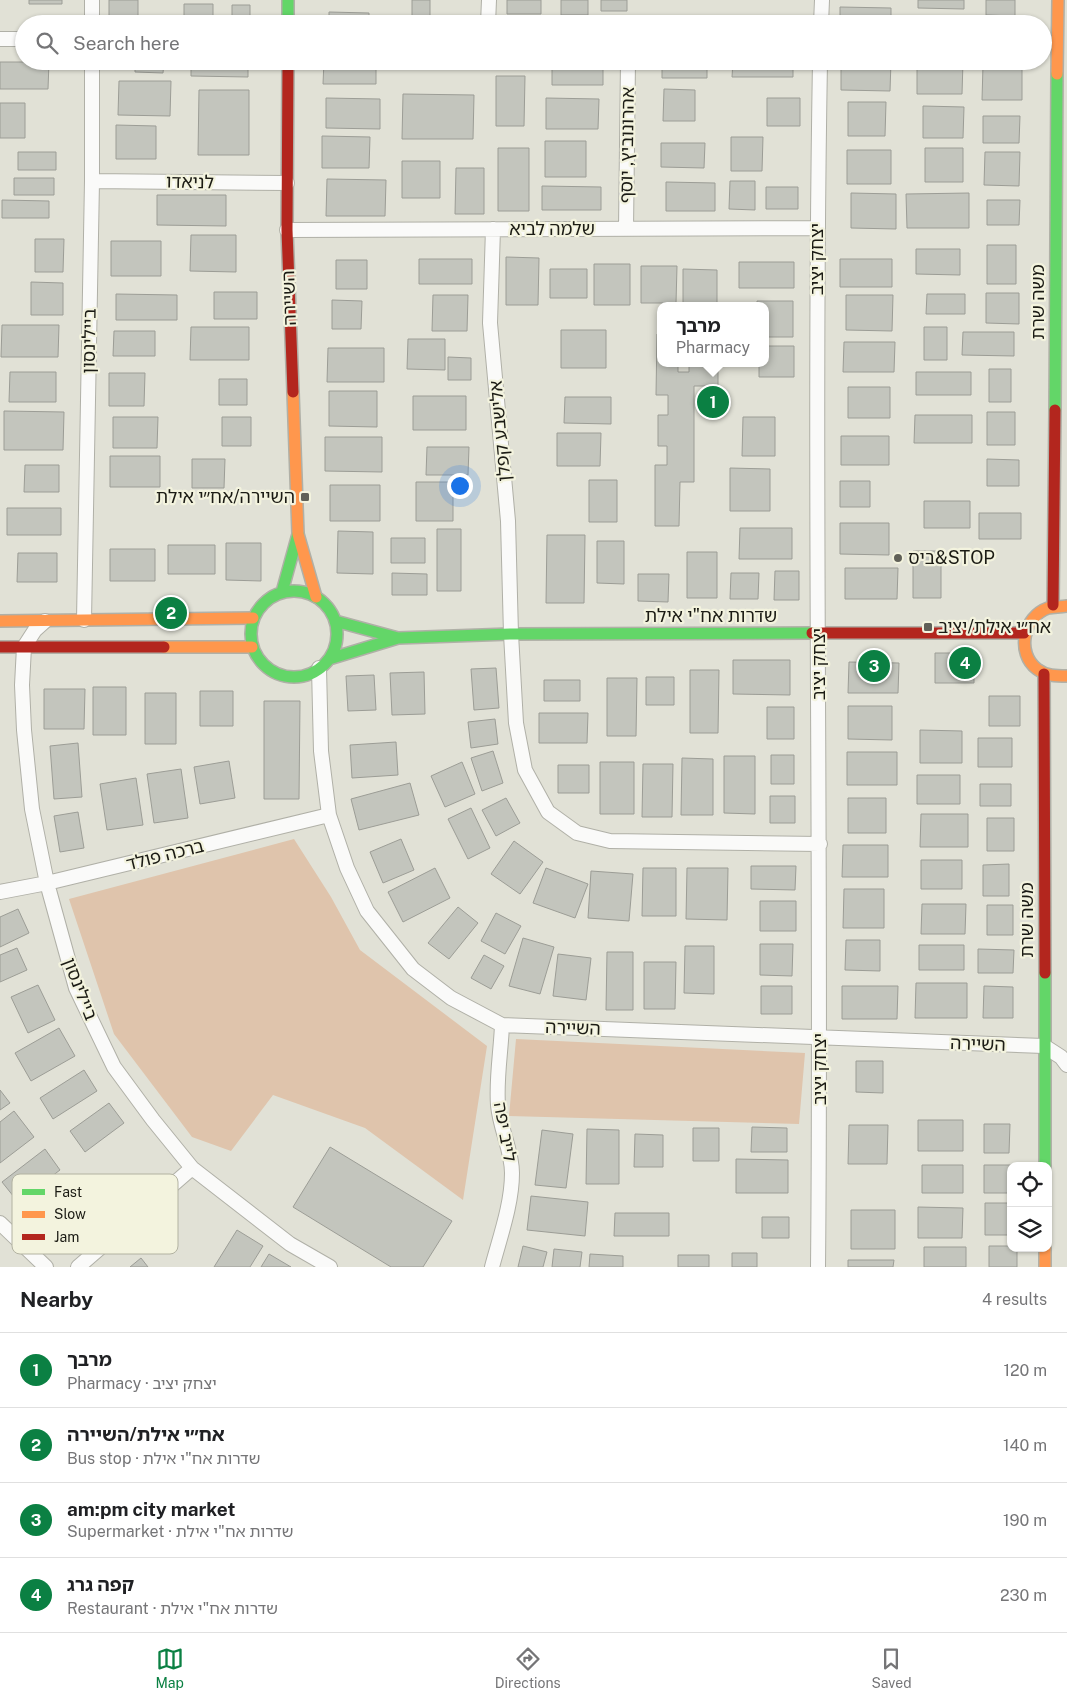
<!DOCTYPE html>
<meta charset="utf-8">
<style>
:root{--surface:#fff;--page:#f2f2f2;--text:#202124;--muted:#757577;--line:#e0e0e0;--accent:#0b8043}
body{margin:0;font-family:"Public Sans","Noto Sans Hebrew",sans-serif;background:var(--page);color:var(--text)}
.controls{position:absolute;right:15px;bottom:15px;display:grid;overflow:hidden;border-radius:10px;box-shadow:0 1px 4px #0004}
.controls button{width:45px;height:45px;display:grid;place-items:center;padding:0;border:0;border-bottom:1px solid var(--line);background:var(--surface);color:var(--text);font:25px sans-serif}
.you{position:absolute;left:459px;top:485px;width:18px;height:18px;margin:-12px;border:4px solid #fff;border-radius:50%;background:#1a73e8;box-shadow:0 0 0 8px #1a73e833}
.badge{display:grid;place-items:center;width:32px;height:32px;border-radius:50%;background:var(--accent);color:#fff;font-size:16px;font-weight:700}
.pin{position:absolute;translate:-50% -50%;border:2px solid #fff;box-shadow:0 1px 5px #0006}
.popup{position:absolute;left:657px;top:302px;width:112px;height:65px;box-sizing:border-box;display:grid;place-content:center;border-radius:10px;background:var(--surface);filter:drop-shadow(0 1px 4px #0005);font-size:16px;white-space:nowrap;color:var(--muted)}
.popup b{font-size:19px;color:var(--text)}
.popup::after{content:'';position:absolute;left:50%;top:100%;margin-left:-10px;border:10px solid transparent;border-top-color:var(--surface)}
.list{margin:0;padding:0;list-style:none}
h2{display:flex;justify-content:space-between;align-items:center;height:65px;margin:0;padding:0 20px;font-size:21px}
h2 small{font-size:16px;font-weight:400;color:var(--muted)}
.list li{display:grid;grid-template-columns:32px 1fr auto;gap:15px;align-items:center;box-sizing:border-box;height:75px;padding:0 20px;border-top:1px solid var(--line)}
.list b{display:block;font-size:19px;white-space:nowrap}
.list p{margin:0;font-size:16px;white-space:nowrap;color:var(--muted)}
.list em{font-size:16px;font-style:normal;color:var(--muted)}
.icon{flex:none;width:28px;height:28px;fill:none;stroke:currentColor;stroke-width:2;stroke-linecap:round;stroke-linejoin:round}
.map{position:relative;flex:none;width:1067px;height:1267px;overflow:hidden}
.search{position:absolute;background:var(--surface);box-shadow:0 1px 4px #0004;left:15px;right:15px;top:15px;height:55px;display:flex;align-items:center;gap:12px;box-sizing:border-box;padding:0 18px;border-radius:28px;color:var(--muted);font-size:19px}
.sheet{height:365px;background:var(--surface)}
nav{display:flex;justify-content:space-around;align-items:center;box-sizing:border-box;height:70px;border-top:1px solid var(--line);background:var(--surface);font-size:14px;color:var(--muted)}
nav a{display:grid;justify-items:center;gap:2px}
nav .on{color:var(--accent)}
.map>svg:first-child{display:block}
</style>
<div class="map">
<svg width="1067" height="1267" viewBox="0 0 1067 1267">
<rect width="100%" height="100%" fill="#e1e1d6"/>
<path fill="#dfc4ac" d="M294 839 331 897 360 950 487 1046 463 1200 365 1128 273 1095 231 1151 192 1137 114 1034 69 899Z
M516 1039 805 1053 799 1124 509 1116Z"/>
<path fill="#c3c5bd" stroke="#9c9d96" d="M29 0H62V4H29Z
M109 0H138V24H109Z
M412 0H430V24H412Z
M507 0H541V14H507Z
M561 0H588V15H561Z
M601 0H627V11H601Z
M918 0H964V9L918 8Z
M986 0H1015V16L986 15Z
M184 4H213V24H184Z
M232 5H250V24H232Z
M840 7 891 8V24H840Z
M329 12 369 13V24H329Z
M923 20H965V24H923Z
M135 61H164L163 73 135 72Z
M191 61H248V77L191 76Z
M324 61H376V84H323Z
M434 61H461V64H433Z
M552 61H603V85H552Z
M662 61H707V78H662Z
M733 61H793V77H732Z
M841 61H891L890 91 841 90Z
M917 61H963L962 94H917Z
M0 62H49L48 89H0Z
M983 65 1022 66V100H982Z
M496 76H525L524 126H496Z
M119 81H171L170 116 118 115Z
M664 89 695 90V121H663Z
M199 90H249V155H198Z
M403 94 474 95 473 139H402Z
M326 98 380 99V129L326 128Z
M546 98 599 99 598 129H546Z
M767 98H800V126H767Z
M848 102H886L885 136H848Z
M0 103H25V138H0Z
M923 106 964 107 963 138H923Z
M983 116H1020L1019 143H983Z
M116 125 156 126V159H116Z
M322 136 370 137 369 168H322Z
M731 137H763L762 171H731Z
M545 141H586V177H545Z
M661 143H705L704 168 661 167Z
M498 148H529V211H498Z
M925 148H963V182H925Z
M847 150H891V184H847Z
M18 152H56V170H18Z
M985 152H1020L1019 186 984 185Z
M402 161H440V198H402Z
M456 168H484V214H455Z
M14 178H54V195H14Z
M327 179 386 180 385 216H326Z
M730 181H755V210L729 209Z
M666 182 715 183V211H666Z
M542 186 601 187V210H542Z
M766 187H798V209H766Z
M851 193 896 194V229L851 228Z
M969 193V228H907L906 194Z
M157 195H226V226L157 225Z
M2 200 49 201V218H2Z
M987 200H1020L1019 225H987Z
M191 235H236V272L190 271Z
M35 239H64L63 272H35Z
M111 241H161V276H111Z
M987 245H1016V284H987Z
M916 249H960V275L916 274Z
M506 257 539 258 538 305H506Z
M419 259H472V284H419Z
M840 259H892V287H840Z
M336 260H367V289H336Z
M739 262H794V288H739Z
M594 264H630V305H594Z
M641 266H677L676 303H641Z
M550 269H587V298H550Z
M683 269 717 270V304H683Z
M31 282 63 283V315H31Z
M214 292H257V319H214Z
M986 293H1019V324L986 323Z
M116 294 177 295V320H116Z
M927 294H965V314H926Z
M433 295H468L467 331H432Z
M846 295H893L892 331 846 330Z
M332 300 362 301 361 329H332Z
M757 301H793V337H766V306H757Z
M2 325H59L58 357H1Z
M191 327H249V360H190Z
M924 327H947V360H924Z
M561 330H606V368H561Z
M114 331H155V356H113Z
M963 332H1014V356L962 355Z
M657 334H660V363H678V372H689V363H718V386H694V482H680L679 526H655V465H667V446H658V415H668V395H656Z
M408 339H445V370L407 369Z
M844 342H895L894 372H843Z
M766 346H794V377H759V363H766Z
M328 348H384V382H327Z
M448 357 471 358V380H448Z
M989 369H1011V402H989Z
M10 372H56V402H9Z
M916 372H971V395H916Z
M109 373H145L144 406H109Z
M219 379H247V405H219Z
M848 387H890V418H848Z
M329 391H377V427L329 426Z
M413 396H466V430H413Z
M565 397H611V424L564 423Z
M4 411 64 412 63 450H4Z
M987 412H1015V445H987Z
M915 415H972V443H914Z
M113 417H158L157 448H113Z
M222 417H251V446H222Z
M743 417H775V456H742Z
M557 433H601L600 466H557Z
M841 436H889V465H841Z
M325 437H382V472L325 471Z
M427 447H469L468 475H426Z
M110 456H160V487H110Z
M192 459H225L224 488H192Z
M987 459 1019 460V486H987Z
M25 465H59V492H24Z
M730 468 770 469V511H730Z
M589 480H617V522H589Z
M840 481H870V507H840Z
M416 482H453V521H416Z
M330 485H380V521H330Z
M924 501H970V528H924Z
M7 508H61V535H7Z
M979 513H1021V539H979Z
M840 523H889V555L840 554Z
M740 528H792V559H739Z
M437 529H461V591H437Z
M338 531 373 532V574L337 573Z
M547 535H585L584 603H546Z
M391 538H425V563H391Z
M597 541H624V584L597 583Z
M226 543H261V581L226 580Z
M168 545H215V574H168Z
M110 549H155V581H110Z
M913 551H941V598H913Z
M687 552H717V598H687Z
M18 553H57V582H17Z
M845 568H898L897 599H845Z
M775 571H799V600H774Z
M392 573 427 574V595H392Z
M731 573H759L758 599H730Z
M638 574H669L668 602 638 601Z
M935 653H974V683H935Z
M733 660H790V695L733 694Z
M849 662 899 663 898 693H848Z
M496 668 499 708 474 710 471 669Z
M690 670H719L718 733H690Z
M424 672 425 714 392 715 390 673Z
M374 675 376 710 348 711 346 676Z
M646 677H674V705H646Z
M607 678H637L636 736H607Z
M544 680H580V701H544Z
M93 687H126V735H93Z
M44 689H85L84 729H44Z
M200 691H233V726H200Z
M145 693H176V744H145Z
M989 696H1020V726H989Z
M264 701H300L299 799H264Z
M848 706H892V740L848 739Z
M767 707H794V739H767Z
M539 713H588L587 743H539Z
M495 719 498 744 471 748 468 722Z
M920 730 962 731V763H920Z
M978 738H1012V767H978Z
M396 742 398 775 352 778 350 745Z
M78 743 82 797 54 799 50 746Z
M493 751 503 783 482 791 471 758Z
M847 752H897V785H847Z
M771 755H794V784H771Z
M724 756H755V814L724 813Z
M682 758 713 759V815H681Z
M229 761 235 798 200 804 194 767Z
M462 762 475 794 445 807 431 776Z
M600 762H634V814H600Z
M643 764H673L672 817H642Z
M558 765H589V793H558Z
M181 769 188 818 154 823 147 774Z
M917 775H960V804H917Z
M136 778 143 825 107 830 100 784Z
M410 783 419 815 359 830 351 799Z
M980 784H1011V806H980Z
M770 796H795V823H770Z
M506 798 520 823 496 836 482 810Z
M848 798H886V833H848Z
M471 808 490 848 468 859 448 819Z
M78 812 84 848 60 852 54 816Z
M921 814H968V847H920Z
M987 818H1014V851H987Z
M401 839 414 870 383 883 370 852Z
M514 841 543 862 520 894 491 874Z
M843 845H888V877H842Z
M921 860H962V889H921Z
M1009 864V896H983V865Z
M751 866H796L795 890 751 889Z
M435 868 450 898 403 922 388 892Z
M546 868 588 884 575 918 533 903Z
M643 868H676V916H642Z
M687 868H728L727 920 686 919Z
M591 871 633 874 629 921 588 918Z
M844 889H884V928H843Z
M760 901H796V931H760Z
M922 904H966L965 934H921Z
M987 905H1013V935H987Z
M458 907 478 923 449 959 428 943Z
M18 909 29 933 0 947V917Z
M496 913 521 926 505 954 481 941Z
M523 938 554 947 540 994 509 986Z
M846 940H880V971L845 970Z
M760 944H793L792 976 760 975Z
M919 945H964V970H919Z
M685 946H714V994L684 993Z
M17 948 27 970 0 982V955Z
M978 949 1014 950 1013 973H978Z
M607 952H633V1010H606Z
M558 954 591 958 586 1000 553 996Z
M484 955 504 966 491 989 471 978Z
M644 962H676L675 1009H644Z
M916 983H967V1018H915Z
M38 985 55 1020 28 1033 11 997Z
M761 986H792V1014H761Z
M842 986H898L897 1019H842Z
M984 986 1013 987V1018H983Z
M59 1028 75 1056 31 1081 15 1053Z
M856 1061H883V1093L856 1092Z
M84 1070 97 1091 53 1119 40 1098Z
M0 1090 10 1103 0 1110Z
M109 1103 124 1123 85 1152 70 1131Z
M14 1111 34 1137 0 1163V1122Z
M918 1120H963V1151H918Z
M984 1124H1010L1009 1153H984Z
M849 1125H888L887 1164H848Z
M752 1127 787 1128V1152H751Z
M693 1128H719V1161H693Z
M587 1129 619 1130V1184H586Z
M542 1130 573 1134 566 1188 535 1185Z
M635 1134 663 1135V1167H634Z
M330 1147 452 1221 423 1267H391L293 1207Z
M45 1149 60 1170 18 1202 2 1182Z
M736 1159 788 1160V1193H736Z
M922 1165H963V1193H922Z
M984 1165H1017L1011 1166V1193H984Z
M78 1183 98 1206 52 1246 32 1222Z
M531 1196 588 1202 585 1236 527 1230Z
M985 1203H1011V1235H985Z
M918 1207 963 1208 962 1238H918Z
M851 1210H895V1249H851Z
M615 1213H669V1236H614Z
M762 1217H789V1238H762Z
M237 1230 263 1246 250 1267H214Z
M523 1246 547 1252 543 1267H518Z
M989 1246H1011V1248H1017V1267H989Z
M924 1247H966V1267H924Z
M554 1249 582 1252 580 1267H552Z
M732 1253H757V1267H732Z
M269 1254 291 1267H261Z
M590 1254 623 1256V1267H589Z
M678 1255H709V1267H678Z
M141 1258 148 1267H130Z
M848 1260H894L893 1267H848Z"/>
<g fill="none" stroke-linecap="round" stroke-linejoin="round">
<g stroke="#b0b0a7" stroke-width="16">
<path id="street" d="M92 0V24
M488 24 489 0
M821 24 822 0
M0 39H24
M92 181 287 183
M493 229 490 323 508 521 511 634 516 723 525 770 548 812 577 833 610 841 820 844
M626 229 628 61
M287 230 817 228
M84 620 92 181V61
M45 621 35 630 24 647 22 685 24 730 32 809 47 883 76 988 114 1067 153 1120 192 1168 290 1244 330 1267
M319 668 321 751 329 815 347 868 367 911 413 969 451 998 502 1025 1044 1046 1061 1057 1067 1065
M0 892 47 883 329 815
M0 1223 46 1267
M78 1267 192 1168
M492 1267C500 1237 512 1204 512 1173 512 1150 500 1129 498 1105 496 1079 501 1051 502 1025
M818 1267C822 865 813 463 820 61"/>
</g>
<g stroke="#b0b0a7" stroke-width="14">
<path id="fast" d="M288 0V24
M1055 410 1057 74
M251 634a43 43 0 1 1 86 0a43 43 0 1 1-86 0Z
M282 592 298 534
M335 621 398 638
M329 659 398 638 511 634 812 633
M1045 973V1166"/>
</g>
<g stroke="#b0b0a7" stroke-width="14">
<path id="slow" d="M1057 74 1058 0
M293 392 298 534 316 597
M1067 606C1061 607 1053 607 1048 608 1023 617 1016 653 1037 669 1046 676 1056 676 1067 676
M0 621 253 618
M164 647H252
M1045 1248V1267"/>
</g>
<g stroke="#b0b0a7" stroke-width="14">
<path id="jam" d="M288 61 287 230 293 392
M1053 605 1055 410
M812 633H1024
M0 647H164
M1044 674 1045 973"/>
</g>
<use href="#street" stroke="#fafaf9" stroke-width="14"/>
<use href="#fast" stroke="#63d668" stroke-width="11"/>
<use href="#slow" stroke="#ff974d" stroke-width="11"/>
<use href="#jam" stroke="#b3261e" stroke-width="11"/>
</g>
<g fill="#606058" stroke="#f3f3de" stroke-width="2">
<rect x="300" y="492" width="10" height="10" rx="2.5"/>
<circle cx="898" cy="558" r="5"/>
<rect x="923" y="622" width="10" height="10" rx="2.5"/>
</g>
<g text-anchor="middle" stroke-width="4.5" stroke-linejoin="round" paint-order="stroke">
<g font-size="18" fill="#1b1b14" stroke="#f3f3de">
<text transform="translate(627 145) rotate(-89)" y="6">אהרונוביץ, יוסף</text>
<text transform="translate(190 182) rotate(1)" y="6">לניאדו</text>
<text x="552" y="235">שלמה לביא</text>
<text transform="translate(817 259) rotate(-90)" y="6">יצחק יציב</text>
<text transform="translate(289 298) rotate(-92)" y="6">השיירה</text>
<text transform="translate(1038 302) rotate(-90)" y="6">משה שרת</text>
<text transform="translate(89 341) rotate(-89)" y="6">ביילינסון</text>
<text transform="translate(500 431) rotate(-95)" y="6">אלישבע קפלן</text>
<text x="711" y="622">שדרות אח"י אילת</text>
<text transform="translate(819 664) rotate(-90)" y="6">יצחק יציב</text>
<text transform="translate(165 855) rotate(-14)" y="6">ברכה פולד</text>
<text transform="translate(1027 920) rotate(-90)" y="6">משה שרת</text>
<text transform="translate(80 989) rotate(69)" y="6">ביילינסון</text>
<text transform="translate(573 1028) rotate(2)" y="6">השיירה</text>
<text transform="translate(978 1044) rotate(2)" y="6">השיירה</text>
<text transform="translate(820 1069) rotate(-90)" y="6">יצחק יציב</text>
<text transform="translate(505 1132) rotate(80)" y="6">לייב יפה</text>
</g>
<g font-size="18" fill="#1b1b14" stroke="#f3f3de" text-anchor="start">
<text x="295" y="503" text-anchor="end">השיירה/אח״י אילת</text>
<text x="908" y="564">ביס&amp;STOP</text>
<text x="938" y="633">אח״י אילת/יציב</text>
</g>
</g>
<rect x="12" y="1174" width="166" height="80" rx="8" fill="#f3f3de" stroke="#b2b2a1" stroke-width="1"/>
<rect x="22" y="1189" width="23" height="6" fill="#63d668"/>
<rect x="22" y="1211" width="23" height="7" fill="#ff974d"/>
<rect x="22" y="1234" width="23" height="6" fill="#b3261e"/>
<g font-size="14" fill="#1b1b14">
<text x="54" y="1197">Fast</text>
<text x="54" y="1219">Slow</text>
<text x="54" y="1242">Jam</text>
</g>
</svg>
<div class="controls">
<button><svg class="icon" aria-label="locate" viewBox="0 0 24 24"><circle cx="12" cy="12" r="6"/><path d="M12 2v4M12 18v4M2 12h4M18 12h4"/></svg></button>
<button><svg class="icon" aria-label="layers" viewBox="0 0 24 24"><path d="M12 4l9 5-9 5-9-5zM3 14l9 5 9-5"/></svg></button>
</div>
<div class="you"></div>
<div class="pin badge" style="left:713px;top:402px">1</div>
<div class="popup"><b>מרבך</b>Pharmacy</div>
<div class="pin badge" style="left:171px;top:613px">2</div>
<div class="pin badge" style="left:874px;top:666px">3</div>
<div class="pin badge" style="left:965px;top:663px">4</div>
<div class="search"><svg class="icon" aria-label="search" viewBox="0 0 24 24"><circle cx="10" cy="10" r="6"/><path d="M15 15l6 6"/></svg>Search here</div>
</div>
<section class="sheet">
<h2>Nearby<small>4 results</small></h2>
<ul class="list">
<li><span class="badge">1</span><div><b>מרבך</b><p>Pharmacy · יצחק יציב</p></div><em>120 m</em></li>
<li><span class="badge">2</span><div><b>אח״י אילת/השיירה</b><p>Bus stop · שדרות אח&quot;י אילת</p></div><em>140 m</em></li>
<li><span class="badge">3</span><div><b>am:pm city market</b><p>Supermarket · שדרות אח&quot;י אילת</p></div><em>190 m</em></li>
<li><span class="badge">4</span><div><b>קפה גרג</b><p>Restaurant · שדרות אח&quot;י אילת</p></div><em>230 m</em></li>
</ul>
</section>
<nav>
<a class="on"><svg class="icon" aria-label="map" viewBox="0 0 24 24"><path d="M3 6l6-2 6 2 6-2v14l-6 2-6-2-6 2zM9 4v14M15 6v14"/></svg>Map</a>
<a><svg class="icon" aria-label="directions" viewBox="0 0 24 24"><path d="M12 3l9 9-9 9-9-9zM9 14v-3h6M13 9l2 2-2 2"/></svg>Directions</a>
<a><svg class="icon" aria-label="saved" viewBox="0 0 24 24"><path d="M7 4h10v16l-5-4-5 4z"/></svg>Saved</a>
</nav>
